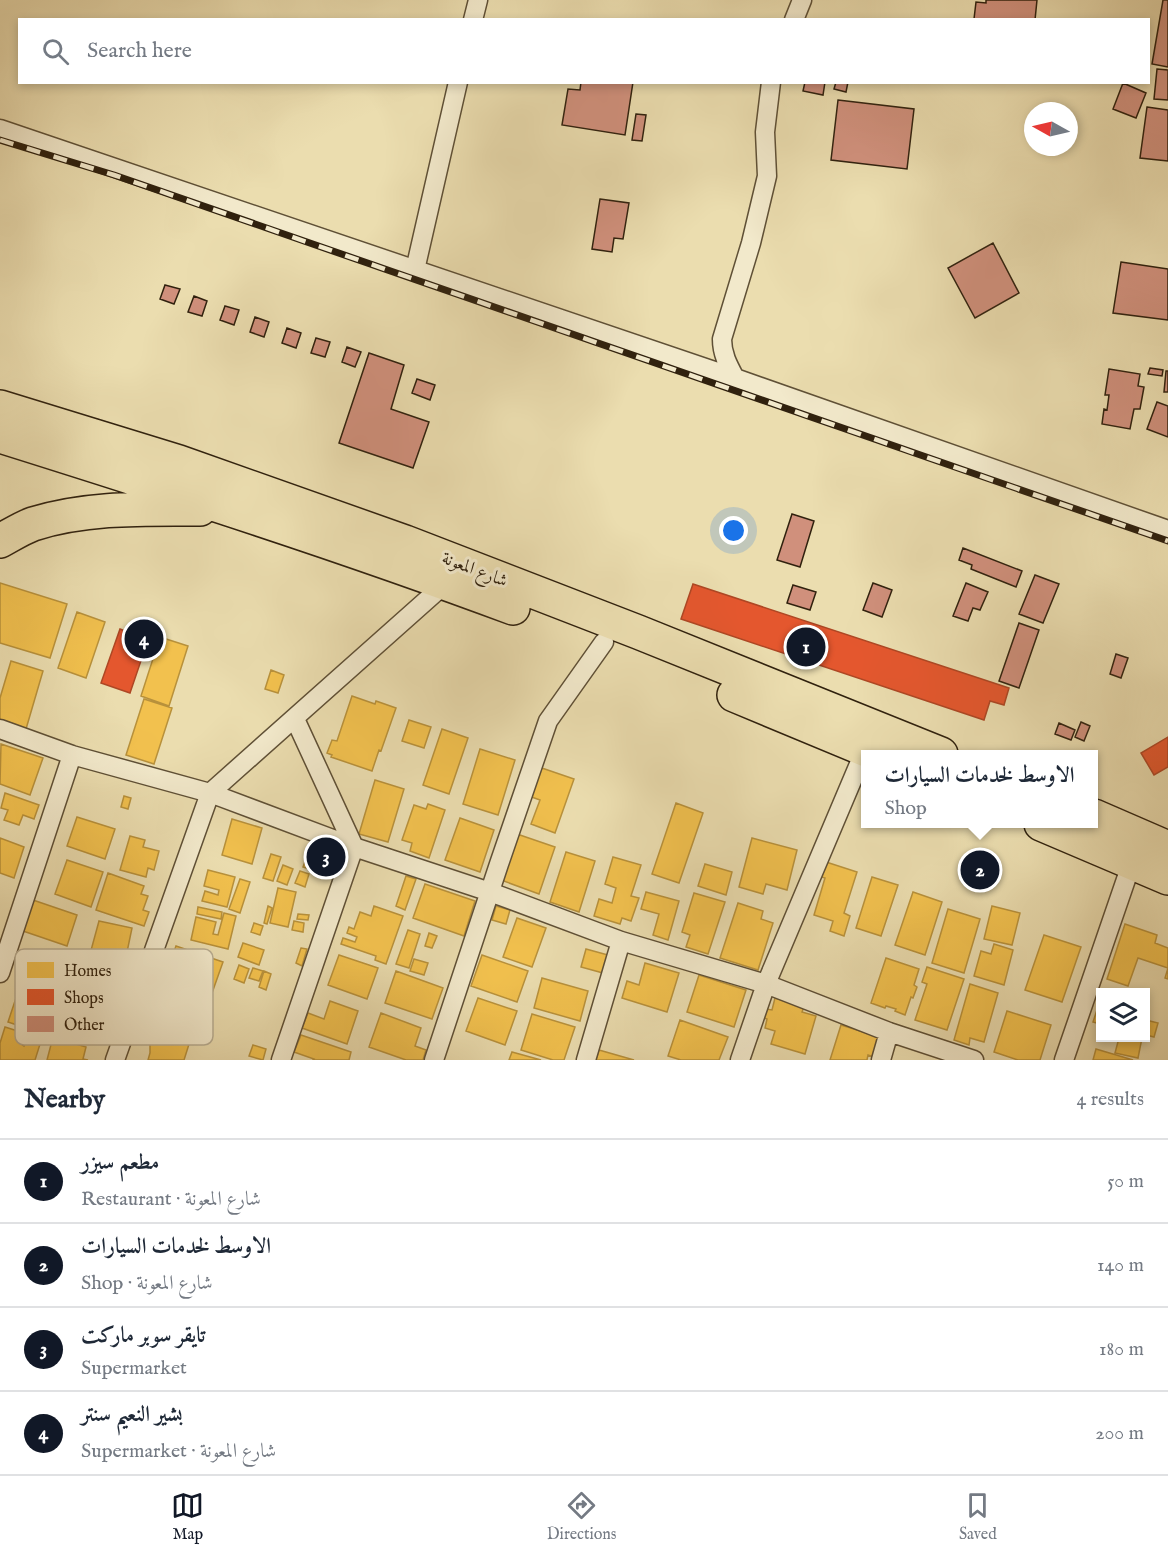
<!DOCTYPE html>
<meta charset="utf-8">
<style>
:root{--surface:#fff;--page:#f2f2f3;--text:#1f2937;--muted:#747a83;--line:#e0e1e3;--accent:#111827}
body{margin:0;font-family:"IM FELL English",Amiri,serif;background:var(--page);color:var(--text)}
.controls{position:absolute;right:18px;bottom:18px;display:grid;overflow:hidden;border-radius:0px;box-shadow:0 3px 9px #0003}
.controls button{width:54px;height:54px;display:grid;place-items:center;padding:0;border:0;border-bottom:2px solid var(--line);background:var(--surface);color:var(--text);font:30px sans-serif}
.compass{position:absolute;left:1024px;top:102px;width:54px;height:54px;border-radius:50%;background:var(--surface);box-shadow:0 3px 9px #0003;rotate:278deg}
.you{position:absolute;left:734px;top:531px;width:21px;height:21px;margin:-15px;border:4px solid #fff;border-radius:50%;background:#1a73e8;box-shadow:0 0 0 9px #1a73e833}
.badge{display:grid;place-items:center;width:39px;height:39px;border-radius:50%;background:var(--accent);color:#fff;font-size:20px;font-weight:700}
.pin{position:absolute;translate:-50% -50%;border:3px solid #fff;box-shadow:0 2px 6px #0006}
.popup{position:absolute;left:861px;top:750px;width:237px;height:78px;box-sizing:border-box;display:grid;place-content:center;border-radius:0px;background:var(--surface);filter:drop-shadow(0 2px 4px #0005);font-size:20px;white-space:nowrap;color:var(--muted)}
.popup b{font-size:22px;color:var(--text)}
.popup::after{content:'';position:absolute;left:50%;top:100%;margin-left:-12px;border:12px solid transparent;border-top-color:var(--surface)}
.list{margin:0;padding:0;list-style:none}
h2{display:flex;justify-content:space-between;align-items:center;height:78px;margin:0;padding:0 24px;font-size:26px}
h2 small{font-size:20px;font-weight:400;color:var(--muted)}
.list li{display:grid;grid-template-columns:39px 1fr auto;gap:18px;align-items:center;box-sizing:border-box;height:84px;padding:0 24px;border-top:2px solid var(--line)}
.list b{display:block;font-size:22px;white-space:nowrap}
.list p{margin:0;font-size:20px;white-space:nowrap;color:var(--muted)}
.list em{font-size:20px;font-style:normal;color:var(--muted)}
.icon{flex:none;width:33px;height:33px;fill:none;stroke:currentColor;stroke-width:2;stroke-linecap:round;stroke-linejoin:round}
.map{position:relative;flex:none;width:1168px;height:1060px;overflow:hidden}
.search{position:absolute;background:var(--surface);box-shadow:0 3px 9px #0003;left:18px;right:18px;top:18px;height:66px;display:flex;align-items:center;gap:15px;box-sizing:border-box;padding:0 21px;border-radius:0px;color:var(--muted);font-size:22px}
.sheet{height:414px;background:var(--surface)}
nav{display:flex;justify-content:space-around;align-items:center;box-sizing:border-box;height:84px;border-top:2px solid var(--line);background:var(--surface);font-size:16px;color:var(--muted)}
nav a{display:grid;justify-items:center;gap:3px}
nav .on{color:var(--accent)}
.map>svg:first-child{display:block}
</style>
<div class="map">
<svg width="1168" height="1060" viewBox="0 0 1168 1060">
<rect width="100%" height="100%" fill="#ebddaf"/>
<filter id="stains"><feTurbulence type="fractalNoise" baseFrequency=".00333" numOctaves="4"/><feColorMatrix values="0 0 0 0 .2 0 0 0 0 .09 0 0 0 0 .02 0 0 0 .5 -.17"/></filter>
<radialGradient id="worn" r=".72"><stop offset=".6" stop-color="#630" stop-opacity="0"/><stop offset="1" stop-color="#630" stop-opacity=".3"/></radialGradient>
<path fill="#f2c14e" stroke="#b8913b" stroke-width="1.5" d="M0 583 67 604 50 658 0 643Z
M77 612 105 622 86 678 58 668Z
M160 637 188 646 169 706 141 696Z
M11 661 43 671 26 729 0 721V698Z
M271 670 284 675 278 693 265 689Z
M352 696 375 704 376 701 396 708 381 751 379 750 372 771 331 757 332 755 327 753 332 740 337 741Z
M144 699 172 708 154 764 126 755Z
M409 720 431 727 424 748 402 741Z
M442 729 468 738 449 794 423 785Z
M1 744 43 758 30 795 0 784Z
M480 749 515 760 498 815 463 804Z
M536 766 574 779 555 833 531 824 540 800 526 795Z
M375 780 404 789 388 842 359 834Z
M5 793 39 805 34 819 23 815 19 825 4 820 8 810 1 808Z
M124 796 131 798 128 809 121 807Z
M676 803 703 813 679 883 652 874Z
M428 804 445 810 429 858 410 851 412 843 402 840 414 805 426 809Z
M77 817 115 829 105 859 67 846Z
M460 818 494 830 480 872 445 860Z
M232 819 262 828 252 864 222 855Z
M517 834 555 847 539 894 501 880Z
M130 836 145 840 143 847 159 851 154 870 148 868 146 877 120 870Z
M0 838 24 847 14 878 0 873Z
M752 838 797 850 787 890 766 884 763 894 739 887Z
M566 852 595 861 579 912 550 902Z
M271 854 281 857 273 881 263 878Z
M613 857 641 865 631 896 639 898 631 921 622 918 620 924 594 916 599 899 612 903 616 888 605 884Z
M306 859 315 862 313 870 303 867Z
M67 860 103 872 91 907 55 894Z
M823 861 857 872 844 913 850 916 844 936 830 931 833 921 814 915 825 878 818 876Z
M705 864 732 872 726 895 698 886Z
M283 865 293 869 287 885 277 881Z
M208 870 235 877 227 907 202 901 205 891 218 895 219 890 204 886Z
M300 871 309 874 305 887 295 883Z
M108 873 144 886 141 894 148 896 143 910 149 912 144 926 96 910Z
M406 876 416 879 405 910 396 906Z
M872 877 898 885 881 936 856 928Z
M240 879 250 882 240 913 229 909Z
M425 884 475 901 464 936 413 918Z
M278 888 296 892 288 927 270 923Z
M646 892 679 901 668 940 653 935 659 914 641 909Z
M913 892 942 902 925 955 895 945Z
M694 893 725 902 708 954 686 947 690 935 682 932Z
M30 899 77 915 67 946 20 930Z
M738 903 763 911 761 919 773 923 758 970 720 958Z
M268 906 272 908 267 924 264 923Z
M374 906 403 916 386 964 375 960 376 956 341 944 343 938 355 942 357 937 347 933 349 927 354 929 360 912 371 916Z
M496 906 510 910 506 924 492 920Z
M992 906 1020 913 1012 945 984 939Z
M198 907 222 912 221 919 197 914Z
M948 909 980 919 964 973 932 963Z
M224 913 236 916 228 949 191 940 196 917 216 922 213 934 218 935Z
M298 914 309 915 308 920 297 919Z
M517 918 546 928 532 967 503 957Z
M99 921 132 928 127 952 140 957 135 969 90 954Z
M294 921 304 923 303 932 292 930Z
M254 923 263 926 260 935 251 932Z
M1125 924 1157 935 1155 943 1168 948V979L1165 978 1168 968 1138 958 1128 986 1107 979Z
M408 930 420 934 409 968 396 964Z
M429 933 437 936 432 948 425 946Z
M1044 935 1081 947 1062 1002 1025 990Z
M243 943 264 950 259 965 238 957Z
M994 944 1013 950 1004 985 974 976 981 951 991 954Z
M176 946 223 962 212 993 165 977Z
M301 948 307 949 302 966 296 963Z
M586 949 608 955 603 973 581 967Z
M24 950 67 965 59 989 30 978 34 966 21 961Z
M339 955 378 968 367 999 328 985Z
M482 955 528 971 517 1002 471 986Z
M886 958 919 969 914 985 917 987 913 998 911 997 905 1015 895 1011 896 1009 886 1006 885 1008 871 1003Z
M414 959 428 963 424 975 410 971Z
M645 963 679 973 667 1012 622 998 627 981 639 985Z
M239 965 249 969 244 983 234 979Z
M927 967 964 979 947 1030 915 1020 927 984 922 982Z
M253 968 263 971 259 981 249 978Z
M264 971 271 974 266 990 259 987Z
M396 971 443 988 432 1019 385 1003Z
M699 975 746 990 734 1027 687 1012Z
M542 978 588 991 580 1021 534 1008Z
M102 984 117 986V994L101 993Z
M970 984 998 993 984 1042 970 1038 969 1045 954 1040Z
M19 989 52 1000 41 1033 8 1022Z
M193 994 212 1001 200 1034 184 1028 182 1033 151 1023 157 1005 185 1015Z
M478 998 517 1011 505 1045 466 1031Z
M775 998 804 1007 802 1012 816 1016 805 1054 771 1044 775 1031 765 1028 767 1019 764 1018 766 1009 772 1010Z
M330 1001 358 1011 347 1044 302 1028 308 1013 324 1019Z
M1097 1010 1100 1011V1024L1093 1022Z
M1007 1011 1051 1025 1040 1060H1018L994 1052Z
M381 1013 421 1028 415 1046 426 1050 423 1060H406L369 1047Z
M532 1014 575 1027 564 1060H553L521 1050Z
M680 1020 728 1037 719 1060H681L668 1056Z
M1146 1020 1158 1023 1154 1037 1146 1035Z
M841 1025 886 1039 880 1059 868 1055 867 1060H830Z
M5 1027 24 1033 21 1044 24 1046 27 1036 41 1041 35 1060H0V1043Z
M155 1030 190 1041 184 1060H148L150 1053V1044Z
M301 1035 351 1052 349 1060H313L314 1059 294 1052Z
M53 1037 86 1047 83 1059 88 1060H47Z
M1119 1038H1142L1138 1058 1115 1053Z
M253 1045 266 1049 263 1060 249 1056Z
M1096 1049 1133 1060H1093Z
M599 1050 634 1060H596Z
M512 1052 541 1060H509Z"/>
<path fill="#e4572e" stroke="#ae4724" stroke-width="1.5" d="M693 584 1009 688 1004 705 990 701 984 720 681 619Z
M120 629 148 640 130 693 101 683Z
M1168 737V767L1154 775 1141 753Z
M318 852 330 854 328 864 316 861Z"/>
<path fill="#d0907c" stroke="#30210e" stroke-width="1.5" d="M986 0H1037L1035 20 974 19 976 2 986 3Z
M1163 0H1168V67L1152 64Z
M1157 69 1168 70V100L1154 99Z
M581 82H633L625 135 562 125 568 89 580 90Z
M805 82H825L823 95 803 91Z
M836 82H848L846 92 834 89Z
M1123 83 1146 93 1136 118 1113 109Z
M838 100 914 109 907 169 831 160Z
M1147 107 1168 110V161L1140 158Z
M636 114 646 115 642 141 632 140Z
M600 199 629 203 623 239 614 238 612 252 592 249Z
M993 243 1019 293 975 318 948 268Z
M1121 262 1168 269V320L1113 313Z
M165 285 180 289 174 304 160 299Z
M194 296 207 301 202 316 188 312Z
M225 306 239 310 234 325 220 320Z
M255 317 269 322 264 337 250 332Z
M287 328 301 333 296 348 282 343Z
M316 338 330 342 325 357 311 353Z
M347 347 361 352 355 367 342 362Z
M369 353 404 365 391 409 429 422 413 468 339 443Z
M1150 368 1163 370 1162 376 1148 374Z
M1109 369 1140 374 1138 386 1144 387 1140 409H1134L1130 429 1102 424 1104 409 1107 410 1109 395H1105Z
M1166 371H1168V392H1164Z
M417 379 435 385 430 400 412 393Z
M1157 402 1168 406V437L1147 429Z
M792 514 814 521 800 567 777 560Z
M963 548 1022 571 1016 587 971 569 972 565 959 560Z
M1035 575 1059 584 1043 623 1019 614Z
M873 583 892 590 882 617 863 610Z
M966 583 988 592 980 610 973 608 968 621 953 616Z
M793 585 816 592 810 610 787 603Z
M1019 623 1039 630 1019 688 999 681Z
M1116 654 1128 658 1121 678 1110 674Z
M1081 722 1090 726 1084 741 1075 737Z
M1059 723 1075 730 1071 740 1055 734Z"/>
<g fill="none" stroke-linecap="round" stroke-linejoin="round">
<g stroke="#5f5036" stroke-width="21">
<path id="street" d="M473 20 478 0
M794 20 802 0
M771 82 765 132 767 176 751 243 722 339C722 354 728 365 735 378L1168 530
M0 129 735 378
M415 270 458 82
M0 729 72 755 210 793 354 847 490 892 621 941 766 984 889 1032 974 1060
M0 973 72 755
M115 1060 210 793 446 583
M281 1060 354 847 295 719
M434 1060 499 864 548 721 604 642
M586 1060 621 941
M740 1060 766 984 865 750
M881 1060 889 1032
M1064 1060 1132 862"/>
</g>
<g stroke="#30210e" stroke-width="36">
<path id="highway" d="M0 407 179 462 405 542 638 632 941 754
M0 436C172 490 344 545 513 608
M0 541C11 535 22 528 33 524 87 507 144 509 200 509
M734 695 876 754
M1094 816 1168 848
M1041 824 1168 878"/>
</g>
<use href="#street" stroke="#f2e9cb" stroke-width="18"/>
<use href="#highway" stroke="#ebddaf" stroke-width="33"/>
<g stroke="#30210e" stroke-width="7">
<path id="rail" d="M0 140 114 175 1168 541"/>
</g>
<use href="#rail" stroke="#f2e9cb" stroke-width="4.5" stroke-dasharray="14" stroke-linecap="butt"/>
</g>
<g text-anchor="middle" stroke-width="6" stroke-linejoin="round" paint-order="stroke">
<g font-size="18" fill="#30210e" stroke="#f2e9cb">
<text transform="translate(475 569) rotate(21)" y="6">شارع المعونة</text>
</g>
</g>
<rect x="15" y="949" width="198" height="96" rx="9" fill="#f2e9cb" stroke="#b8ad92" stroke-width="1.5"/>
<rect x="27" y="962" width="27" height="16" fill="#f2c14e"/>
<rect x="27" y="989" width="27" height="16" fill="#e4572e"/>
<rect x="27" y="1016" width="27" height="16" fill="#d0907c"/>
<g font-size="16" fill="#30210e">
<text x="64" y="976">Homes</text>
<text x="64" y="1003">Shops</text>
<text x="64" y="1030">Other</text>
</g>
<rect width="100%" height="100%" filter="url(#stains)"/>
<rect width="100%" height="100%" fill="url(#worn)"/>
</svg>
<div class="controls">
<button><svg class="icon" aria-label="layers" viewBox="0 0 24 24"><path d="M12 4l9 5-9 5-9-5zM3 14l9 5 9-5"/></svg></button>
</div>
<svg class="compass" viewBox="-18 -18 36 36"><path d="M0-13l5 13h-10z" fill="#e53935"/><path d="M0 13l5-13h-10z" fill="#747a83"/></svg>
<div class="you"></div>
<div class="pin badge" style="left:806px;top:647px">1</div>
<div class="pin badge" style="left:980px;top:870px">2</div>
<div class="popup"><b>الاوسط لخدمات السيارات</b>Shop</div>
<div class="pin badge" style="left:326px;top:857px">3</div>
<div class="pin badge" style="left:144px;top:639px">4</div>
<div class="search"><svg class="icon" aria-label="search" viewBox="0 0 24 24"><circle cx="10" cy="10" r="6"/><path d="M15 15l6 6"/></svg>Search here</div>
</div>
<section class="sheet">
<h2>Nearby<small>4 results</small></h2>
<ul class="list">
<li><span class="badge">1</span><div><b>مطعم سيزر</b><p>Restaurant · شارع المعونة</p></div><em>50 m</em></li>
<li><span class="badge">2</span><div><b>الاوسط لخدمات السيارات</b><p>Shop · شارع المعونة</p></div><em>140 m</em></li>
<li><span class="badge">3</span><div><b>تايقر سوبر ماركت</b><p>Supermarket</p></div><em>180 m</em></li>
<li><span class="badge">4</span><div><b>بشير النعيم سنتر</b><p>Supermarket · شارع المعونة</p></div><em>200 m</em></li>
</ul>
</section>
<nav>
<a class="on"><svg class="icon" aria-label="map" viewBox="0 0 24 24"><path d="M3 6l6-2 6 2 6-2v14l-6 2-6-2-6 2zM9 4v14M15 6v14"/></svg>Map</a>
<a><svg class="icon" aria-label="directions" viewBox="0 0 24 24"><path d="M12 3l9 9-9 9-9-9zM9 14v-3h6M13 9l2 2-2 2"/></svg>Directions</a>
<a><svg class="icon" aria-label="saved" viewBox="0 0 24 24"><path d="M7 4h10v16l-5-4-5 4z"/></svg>Saved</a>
</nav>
